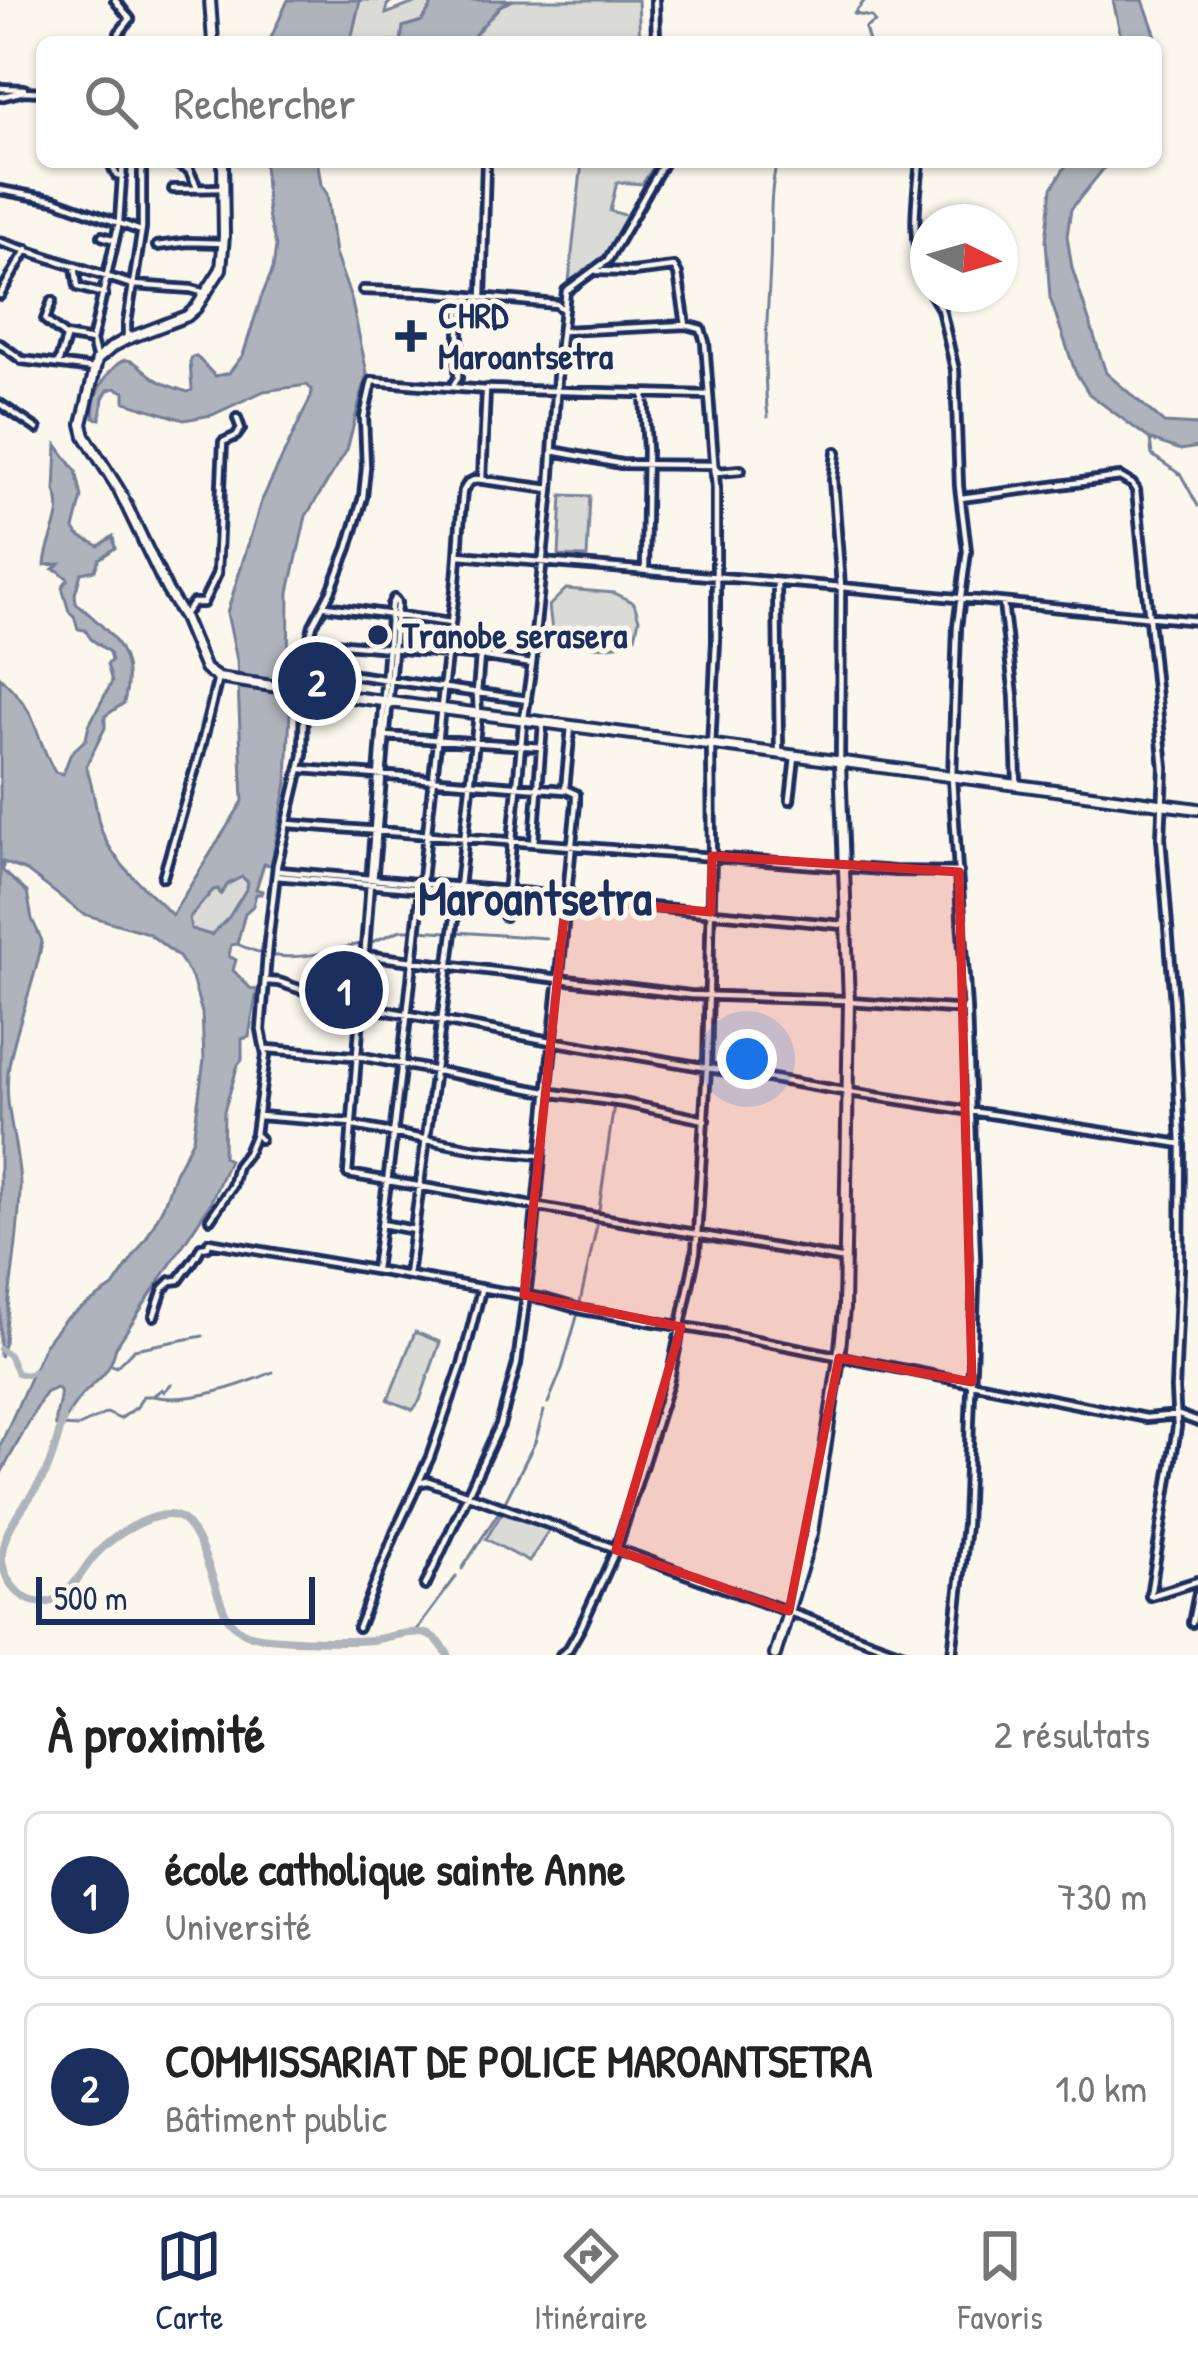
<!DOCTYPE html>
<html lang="fr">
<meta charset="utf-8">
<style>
:root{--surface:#fff;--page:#f2f2f2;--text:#222;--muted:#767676;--line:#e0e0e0;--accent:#1b2f5e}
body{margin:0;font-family:"Patrick Hand",sans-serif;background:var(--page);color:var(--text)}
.compass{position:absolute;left:910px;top:204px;width:108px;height:108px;border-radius:50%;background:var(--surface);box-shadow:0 3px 9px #0004;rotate:95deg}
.scale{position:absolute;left:36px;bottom:30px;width:279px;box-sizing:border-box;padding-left:12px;border:6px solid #1b2f5e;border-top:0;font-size:33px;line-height:42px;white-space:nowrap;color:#1b2f5e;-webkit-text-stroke:9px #fbf7ec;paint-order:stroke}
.you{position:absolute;left:747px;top:1059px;width:42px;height:42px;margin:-30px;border:9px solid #fff;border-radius:50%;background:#1a73e8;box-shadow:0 0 0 18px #1a73e833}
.badge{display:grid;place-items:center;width:78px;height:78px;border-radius:50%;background:var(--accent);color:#fff;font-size:39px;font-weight:700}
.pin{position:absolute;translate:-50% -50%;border:6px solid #fff;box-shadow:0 3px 12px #0006}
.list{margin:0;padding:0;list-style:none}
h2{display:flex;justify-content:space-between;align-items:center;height:156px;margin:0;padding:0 48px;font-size:51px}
h2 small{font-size:39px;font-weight:400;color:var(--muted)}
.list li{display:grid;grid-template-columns:78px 1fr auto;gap:36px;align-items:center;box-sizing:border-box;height:168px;margin:0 24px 24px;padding:0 24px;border:3px solid var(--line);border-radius:18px}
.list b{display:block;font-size:45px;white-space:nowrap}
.list p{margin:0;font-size:39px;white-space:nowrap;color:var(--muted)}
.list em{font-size:39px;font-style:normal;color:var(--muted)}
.icon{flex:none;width:66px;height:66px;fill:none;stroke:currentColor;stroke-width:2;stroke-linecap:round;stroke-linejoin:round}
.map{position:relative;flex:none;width:1198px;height:1655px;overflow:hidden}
.search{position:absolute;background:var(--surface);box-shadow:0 3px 9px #0004;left:36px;right:36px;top:36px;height:132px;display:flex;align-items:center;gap:30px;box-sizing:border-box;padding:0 42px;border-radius:18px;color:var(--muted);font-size:45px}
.sheet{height:540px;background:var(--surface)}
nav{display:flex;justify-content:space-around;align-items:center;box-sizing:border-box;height:168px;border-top:3px solid var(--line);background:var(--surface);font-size:33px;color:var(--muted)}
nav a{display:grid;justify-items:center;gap:6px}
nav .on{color:var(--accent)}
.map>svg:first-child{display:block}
</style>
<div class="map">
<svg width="1198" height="1655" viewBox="0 0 1198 1655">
<rect width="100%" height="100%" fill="#fbf7ec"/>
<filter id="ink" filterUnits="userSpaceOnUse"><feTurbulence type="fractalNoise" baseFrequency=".00833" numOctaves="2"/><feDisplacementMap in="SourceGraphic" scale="24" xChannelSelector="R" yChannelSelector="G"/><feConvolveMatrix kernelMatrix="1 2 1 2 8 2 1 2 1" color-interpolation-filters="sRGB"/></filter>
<g filter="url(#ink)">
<path fill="#dadad7" stroke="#7a849a" stroke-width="3" d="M360 0H393L387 5 386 14 422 0H432L431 7 422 21 403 27 401 42H348L352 35Z
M513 0H638L640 42H468L501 5Z
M582 162H645L655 165 642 184 617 182 610 211 628 216C610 250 605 265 569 281Z
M562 495 590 496 587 557 559 556Z
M566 589 614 593 634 603 639 619 635 637C612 653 574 647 552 631L549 606Z
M242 876 248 883 247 888 229 918 211 936 191 929 189 918 213 890 218 889 220 893 228 884Z
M415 1332 440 1342 420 1400 413 1410 388 1400Z
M503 1511 550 1529 529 1562 486 1539Z"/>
<path fill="#afb3bb" stroke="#747e96" stroke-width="3" fill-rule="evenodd" d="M288 0H360L352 35 348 42H312L304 37 301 42H269Z
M432 0H513L501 5 468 42H401L403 27 422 21 431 7Z
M1113 0H1143L1156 36V42H1122Z
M264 162H320L318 165 321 185 327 194 335 254 351 298 367 373 347 450 306 516 289 592 288 673 283 675V681L291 684 287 783 271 865 264 864 256 889 262 891 261 894H256L253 906 245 913 237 944 231 945 229 956 236 960 233 970 250 988 257 990 249 1037 242 1039V1060L238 1065 224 1111 223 1157 229 1160 210 1204 116 1347C108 1383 90 1380 73 1407 69 1413 66 1420 62 1426H56C54 1413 62 1402 60 1390L56 1388 45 1393 0 1475V1446L45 1344 65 1319 113 1287 147 1237 163 1207 175 1173 193 1139 204 1060 202 1013 192 978 179 957 148 933 83 914 27 871 3 862V871L27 892 32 919 42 941C35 984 16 1023 9 1066 2 1106 19 1145 20 1185 20 1238 8 1289 5 1342L0 1357V677C12 689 24 701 31 716 40 736 44 754 55 772L63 774 71 753 86 739 89 725 112 682 107 664 111 661 109 652 91 639 85 630 78 629 74 616 69 612 62 587 68 579 59 571 53 569 59 564 45 565C46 539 67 515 55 491L57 445 76 471 82 497 74 529 78 535 99 546 113 536 115 548 99 559 95 570 81 573 75 594 76 603C102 625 131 646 127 684 127 690 125 697 124 703L105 716V728L86 766C93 785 95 804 99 823 109 861 146 888 172 915L243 801 237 660 227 613 261 502 311 397 312 390 307 385 264 391 212 415 184 420 125 402V392L115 388 108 390 103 398 100 419 94 418C92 403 96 392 104 380 129 342 135 367 159 381 168 386 178 389 188 392L192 390 190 362 192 357 196 356 215 376 229 373 243 355 261 298 273 269 276 246 268 215ZM242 877 248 882 247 888 229 917 211 935 191 929 189 918 213 890 218 889 221 894 228 884Z
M1068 162H1109L1071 209 1067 236 1072 268 1106 373 1164 423 1198 425V447L1181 450 1151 440 1089 394 1075 371 1050 298 1046 240 1052 188Z"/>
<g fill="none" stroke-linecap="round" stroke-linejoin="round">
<path stroke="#747e96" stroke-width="3" d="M865 0 854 14 872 17 875 22 865 28 869 42
M768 417C762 366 768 316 770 265 772 231 768 196 777 162
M1150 439 1152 455 1181 475 1198 506
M419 930 448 932
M456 932 546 938
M372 942 401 930H412
M237 944C285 966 312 955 360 944
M598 1217 614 1104
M579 1307 598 1221
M112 1365 116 1367 134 1349 203 1336
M153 1396C188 1404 241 1386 273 1372
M548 1403 562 1369 578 1313
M61 1426 77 1427 107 1413 120 1419 137 1407 143 1396H153L162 1389 164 1392 171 1384
M503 1506 535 1442 544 1411
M462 1569 500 1510
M415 1632 456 1577"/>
<path stroke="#afb3bb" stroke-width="6" d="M0 1349 9 1355 17 1373 26 1375 36 1371
M0 1560H1"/>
<path stroke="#afb3bb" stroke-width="8" d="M63 1419C58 1437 54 1455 46 1472 33 1498 5 1523 2 1553 0 1584 32 1617 62 1596 74 1587 82 1572 91 1560 105 1543 122 1531 142 1522 153 1517 167 1512 178 1517 201 1526 215 1592 226 1615 231 1623 237 1630 247 1634 265 1641 350 1642 372 1640 387 1638 404 1631 419 1633 434 1634 441 1643 448 1655"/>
<g stroke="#1b2f5e" stroke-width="14">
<path id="minor" d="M115 0 130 19 119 33
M655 0 656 42
M0 88 24 89
M0 97 24 91 42 92
M920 162C915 208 910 242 928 287
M174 163 189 170 197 187
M113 168 117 176 123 177
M173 189 224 188
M0 190 55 200 141 231
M102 236 115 240
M0 242 133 285 191 289 202 292
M157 246 188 242 224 243
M75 266 78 287 104 294
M597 271 633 272 674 267 678 274 686 325
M363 290 426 292 556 304 564 310
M932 294 941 309 955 370 959 486 967 551 957 627 952 778 967 1010 976 1259 966 1525 952 1655
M0 295 27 249
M482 298 486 162
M52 301 45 320 65 336 66 339 58 364
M65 336 92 341
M127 339V323L142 228V162
M0 344 22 360 94 369
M97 360 92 341 119 222 123 162
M454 384 458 378 460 295
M487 389 709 395
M644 395 647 450 645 569
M0 404 37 429
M553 451 621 464 714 465 718 472 741 470
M836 452 833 479 841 587 840 763
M961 498 1120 477 1132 484 1136 490 1164 768 1161 838 1174 1003 1181 1144 1180 1267 1175 1389 1177 1427 1150 1596 1198 1581
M459 555 841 587 1198 621
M777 583 779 751
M394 599 391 605 348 1174 846 1260
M1003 603 1014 696 1017 782
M326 606 451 623
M183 616 193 603H203L217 574 223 442 236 436 241 429 237 418
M311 641 480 656 532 664
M308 668 527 700
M385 736 541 747
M302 769 565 790
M790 800 795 757
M289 824 894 871 959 872
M534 843 543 723
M279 871 531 893 566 899
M276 876 561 901 566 899 843 925
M163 877 199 755 218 678
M373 883 397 603 394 599
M505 916 523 724 532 664 550 489 558 363 566 291 608 260 664 162
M364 955 690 995 845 1000 849 1002 967 1010
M266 981 279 982 334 1001 551 1041 849 1092 1181 1144
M268 1049 364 1057 546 1092 624 1103 705 1120
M259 1116 351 1123
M354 1126 477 1149 540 1155
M260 1139 255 1134 266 1055 261 1030 268 942 277 865 303 755 304 691 309 641 313 625 331 591 348 548 363 497 366 467 364 417 372 381 486 390 482 479
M210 1219 232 1186 237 1166 247 1153 255 1134
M382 1224 414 1230
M375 1269C408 1044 426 817 455 591 459 557 459 524 463 491L468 483 476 479 550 489
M408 1275 459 887 478 714 477 693 480 656
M154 1316 163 1289 171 1281 179 1280C186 1269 197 1258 201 1247L208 1246 209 1242 545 1299 583 1310 727 1334 1146 1418 1179 1415 1198 1422
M418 1483 428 1481 477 1498 907 1655
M425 1586 500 1425 517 1364 532 1249 576 803V794L565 789 571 727
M1192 1623 1198 1593
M358 1628 395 1533 430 1457 462 1365 481 1290
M561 1655 568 1650 581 1627 616 1550 669 1383 696 1252 707 1067 712 856 711 747 716 641V488L705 342 701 329 686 325 563 331"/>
</g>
<g stroke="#1b2f5e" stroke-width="16">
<path id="tertiary" d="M775 1655 812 1533 839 1358 844 1309 849 1002 840 763"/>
</g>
<g stroke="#1b2f5e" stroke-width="16">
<path id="secondary" d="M210 0 213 42
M223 162 224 236 221 269 196 308 187 316 127 339 112 347 97 360 82 424 85 436 119 490 167 590 183 616 205 669 218 678 292 689 1198 809"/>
</g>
<use href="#minor" stroke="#fbf7ec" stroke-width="4.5"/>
<use href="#tertiary" stroke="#fbf7ec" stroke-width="8"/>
<use href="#secondary" stroke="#fbf7ec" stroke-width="8"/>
</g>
</g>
<path fill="#d62828" fill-opacity="0.2" stroke="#d62828" stroke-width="9" stroke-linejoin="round" d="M712 856 959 872 972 1382 839 1358 789 1611 616 1550 681 1327 524 1295 566 899 711 912Z"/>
<g fill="#1b2f5e" stroke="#fbf7ec" stroke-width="4.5">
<path d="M405 318h12v12h12v12h-12v12h-12v-12h-12v-12h12z"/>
<circle cx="378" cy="635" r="12"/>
</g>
<g text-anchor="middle" stroke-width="10" stroke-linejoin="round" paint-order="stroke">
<g font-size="36" font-weight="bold" fill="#1b2f5e" stroke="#fbf7ec" text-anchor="start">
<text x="438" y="328">CHRD<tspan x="438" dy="41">Maroantsetra</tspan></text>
<text x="402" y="648">Tranobe serasera</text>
</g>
<g font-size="48" font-weight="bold" fill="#1b2f5e" stroke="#fbf7ec">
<text x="535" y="915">Maroantsetra</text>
</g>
</g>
</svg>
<svg class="compass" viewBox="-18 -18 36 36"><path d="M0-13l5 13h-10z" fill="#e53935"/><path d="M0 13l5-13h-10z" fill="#767676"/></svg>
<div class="scale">500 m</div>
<div class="you"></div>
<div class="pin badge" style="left:344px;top:990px">1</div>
<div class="pin badge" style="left:317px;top:681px">2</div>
<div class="search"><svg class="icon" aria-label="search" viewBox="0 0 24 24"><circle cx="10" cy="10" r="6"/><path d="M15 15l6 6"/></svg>Rechercher</div>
</div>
<section class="sheet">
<h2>À proximité<small>2 résultats</small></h2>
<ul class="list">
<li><span class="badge">1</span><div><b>école catholique sainte Anne</b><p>Université</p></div><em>730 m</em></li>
<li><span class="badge">2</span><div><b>COMMISSARIAT DE POLICE MAROANTSETRA</b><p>Bâtiment public</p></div><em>1.0 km</em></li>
</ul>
</section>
<nav>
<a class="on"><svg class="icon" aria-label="map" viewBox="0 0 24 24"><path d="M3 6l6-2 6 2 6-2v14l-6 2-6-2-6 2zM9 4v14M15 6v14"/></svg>Carte</a>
<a><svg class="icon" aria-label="directions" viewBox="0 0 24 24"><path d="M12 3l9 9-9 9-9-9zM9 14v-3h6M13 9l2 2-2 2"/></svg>Itinéraire</a>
<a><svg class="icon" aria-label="saved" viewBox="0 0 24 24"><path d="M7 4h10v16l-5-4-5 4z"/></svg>Favoris</a>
</nav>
